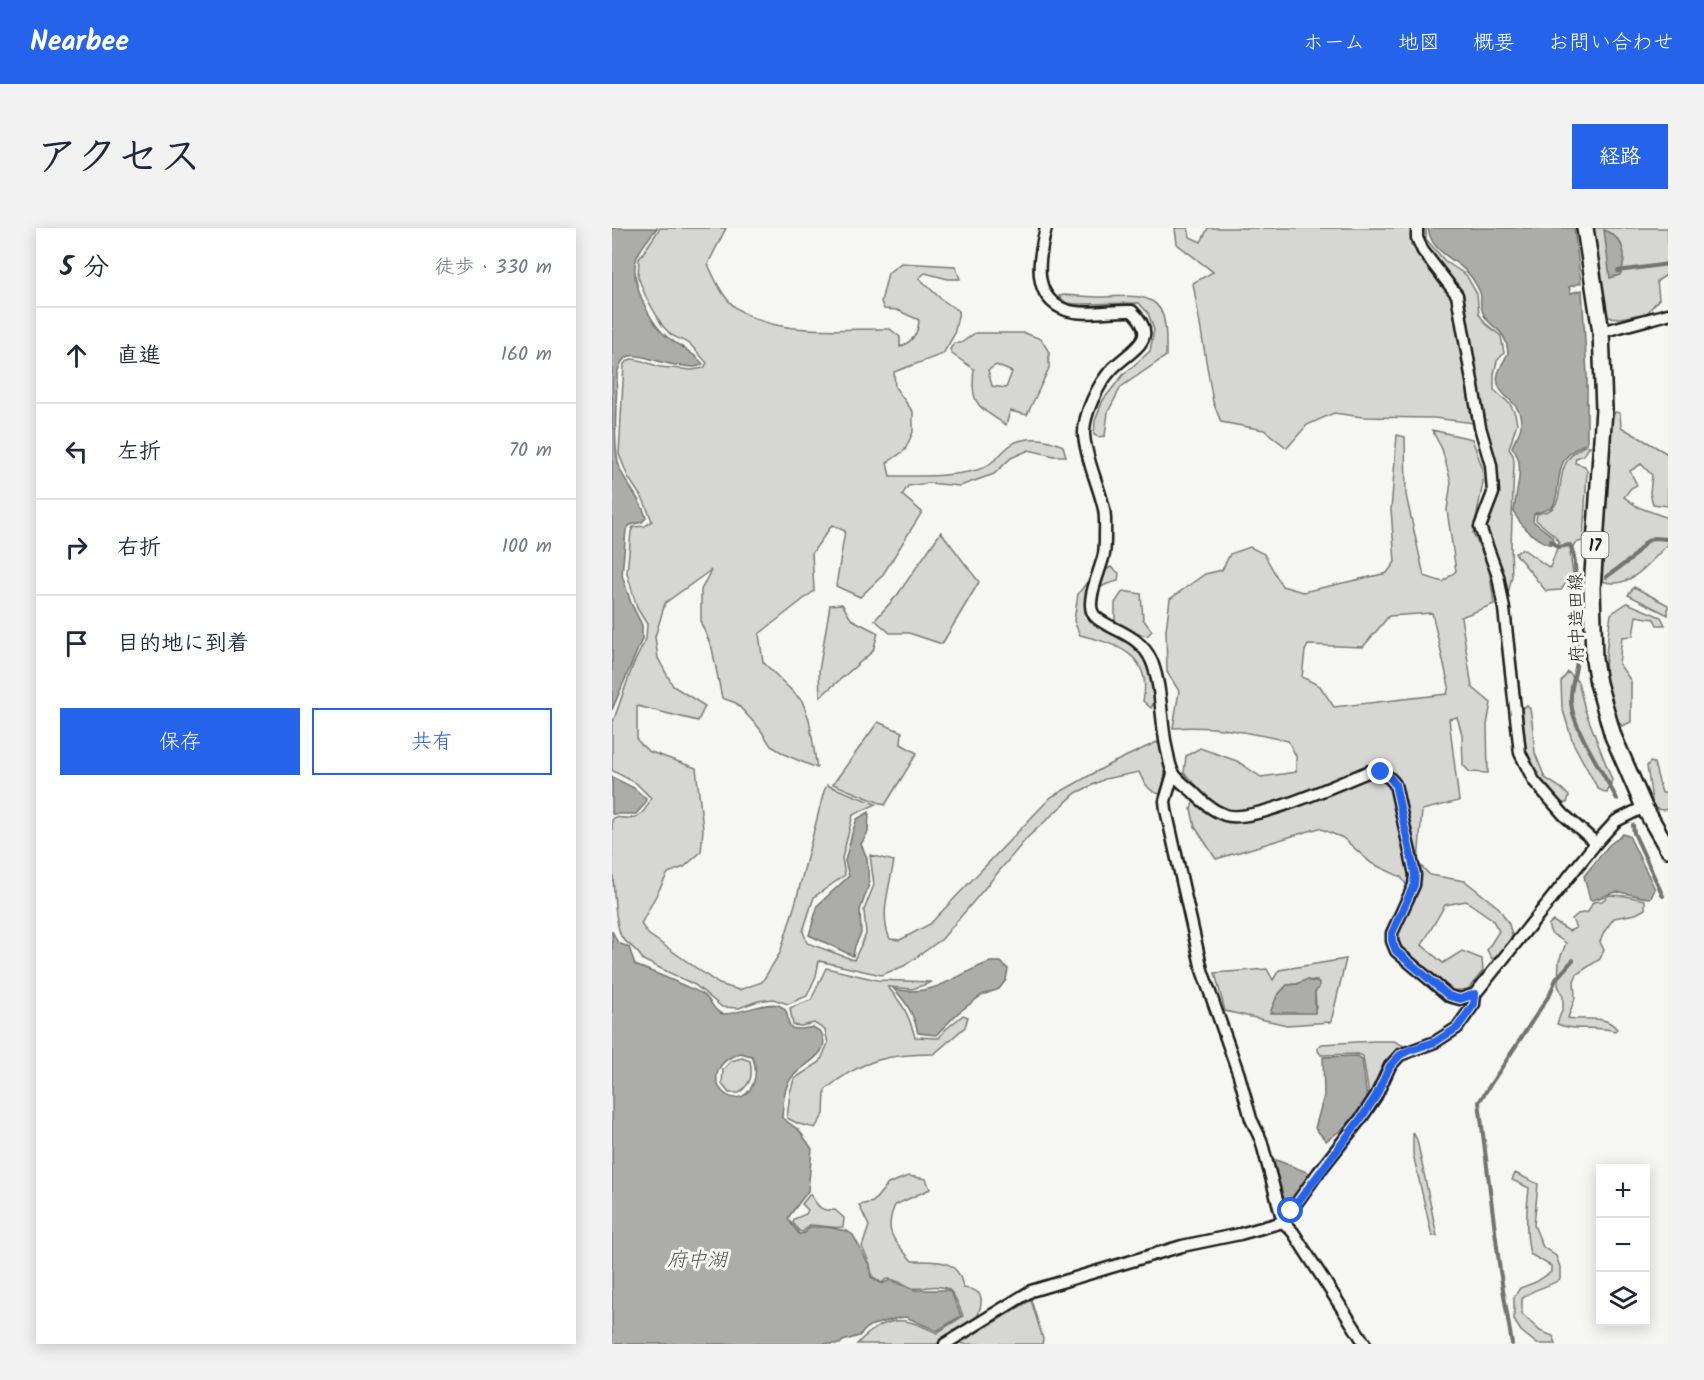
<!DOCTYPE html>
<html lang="ja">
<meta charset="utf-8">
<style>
:root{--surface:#fff;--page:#f2f2f3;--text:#1f2937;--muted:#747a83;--line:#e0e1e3;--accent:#2563eb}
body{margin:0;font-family:Kalam,"Klee One",sans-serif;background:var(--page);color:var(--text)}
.controls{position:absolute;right:18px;bottom:18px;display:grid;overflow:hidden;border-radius:0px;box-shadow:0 3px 15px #0003}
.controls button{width:54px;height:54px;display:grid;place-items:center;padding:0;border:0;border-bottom:2px solid var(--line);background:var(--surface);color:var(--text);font:30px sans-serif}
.stop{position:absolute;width:18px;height:18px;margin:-14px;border:4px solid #2563eb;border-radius:50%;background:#fff}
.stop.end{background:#2563eb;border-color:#fff;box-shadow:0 2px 6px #0008}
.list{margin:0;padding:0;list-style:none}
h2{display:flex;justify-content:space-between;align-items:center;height:78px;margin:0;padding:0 24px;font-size:26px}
h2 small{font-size:20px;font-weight:400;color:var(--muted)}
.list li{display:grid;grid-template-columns:39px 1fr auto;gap:18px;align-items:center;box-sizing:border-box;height:96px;padding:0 24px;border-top:2px solid var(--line)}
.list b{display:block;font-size:22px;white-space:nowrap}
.list em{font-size:20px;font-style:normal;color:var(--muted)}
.actions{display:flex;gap:12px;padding:18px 24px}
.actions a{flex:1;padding:14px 0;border:2px solid var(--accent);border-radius:0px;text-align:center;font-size:21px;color:var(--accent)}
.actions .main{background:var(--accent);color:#fff}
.icon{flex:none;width:33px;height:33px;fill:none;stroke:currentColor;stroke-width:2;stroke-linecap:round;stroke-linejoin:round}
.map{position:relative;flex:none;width:1056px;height:1116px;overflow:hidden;border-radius:0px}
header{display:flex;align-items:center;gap:36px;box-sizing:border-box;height:84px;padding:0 30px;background:var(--accent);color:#fff}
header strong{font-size:28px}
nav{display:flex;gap:33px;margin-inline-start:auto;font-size:21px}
.intro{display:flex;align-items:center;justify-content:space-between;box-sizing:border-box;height:144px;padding:0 36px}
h1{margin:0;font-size:42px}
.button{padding:15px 27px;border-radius:0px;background:var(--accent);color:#fff;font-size:21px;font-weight:700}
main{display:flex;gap:36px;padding:0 36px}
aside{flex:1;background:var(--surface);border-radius:0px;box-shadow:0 3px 15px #0003}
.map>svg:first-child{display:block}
</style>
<header>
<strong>Nearbee</strong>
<nav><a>ホーム</a><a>地図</a><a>概要</a><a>お問い合わせ</a></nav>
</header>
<div class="intro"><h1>アクセス</h1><a class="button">経路</a></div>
<main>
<aside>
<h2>5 分<small>徒歩 · 330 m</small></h2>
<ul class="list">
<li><svg class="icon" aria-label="ahead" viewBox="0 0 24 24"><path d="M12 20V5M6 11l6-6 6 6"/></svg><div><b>直進</b></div><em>160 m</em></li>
<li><svg class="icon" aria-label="left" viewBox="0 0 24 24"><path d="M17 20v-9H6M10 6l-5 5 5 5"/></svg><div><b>左折</b></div><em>70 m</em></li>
<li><svg class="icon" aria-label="right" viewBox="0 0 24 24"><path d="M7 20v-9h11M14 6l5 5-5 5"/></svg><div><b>右折</b></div><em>100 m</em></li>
<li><svg class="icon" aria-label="arrive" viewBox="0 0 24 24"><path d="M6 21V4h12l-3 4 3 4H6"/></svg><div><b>目的地に到着</b></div></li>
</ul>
<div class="actions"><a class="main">保存</a><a>共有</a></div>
</aside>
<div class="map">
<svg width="1056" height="1116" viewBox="0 0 1056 1116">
<rect width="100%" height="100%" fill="#f6f6f2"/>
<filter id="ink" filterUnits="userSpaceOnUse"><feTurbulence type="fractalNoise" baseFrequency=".0167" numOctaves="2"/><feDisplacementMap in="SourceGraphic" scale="12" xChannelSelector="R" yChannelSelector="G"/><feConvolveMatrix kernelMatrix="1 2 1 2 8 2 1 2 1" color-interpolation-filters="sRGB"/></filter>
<g filter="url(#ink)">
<path fill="#d6d6d2" stroke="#797977" stroke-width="1.5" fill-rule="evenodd" d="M48 0H114L96 36C103 52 110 68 123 79 162 110 231 100 278 101L288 109V119C301 113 306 106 307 92L285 82 272 81 269 74 276 45 289 35 343 38 348 51H336L313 45 307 50 329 71 347 83 342 107 331 126 282 144 283 159 301 184V204L293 222 275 235 278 248C308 248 337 249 365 242 379 238 385 229 395 220 410 206 434 210 451 218L454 228H442L417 222 399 230 382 246 348 258 316 255 296 258 290 267 310 284 270 348 248 369 224 358 233 303 220 297 200 325 202 363 147 406 151 434 190 473 197 491 205 540 176 528 159 518 148 501 124 475 110 470 100 420 89 395V362L99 342 53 375 43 409 46 430 61 458 93 478 86 493 25 478V512L36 523 84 540 91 601 89 624 72 639 56 645 29 696 36 706 107 756 127 762 150 754 168 725 184 673 212 563 215 557 264 576 241 587 230 630 233 647 202 669 191 703 195 715 242 732 254 706 252 682 262 657 258 627 282 633C278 657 267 688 278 711L288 712 318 696 439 569 498 536 545 514C558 529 553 548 549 566 537 565 531 554 527 544L493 551 464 565 415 610 330 711 292 738 269 747 207 733 204 748 195 768 176 776 161 771 146 773 127 780 110 779 83 757 31 732C26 721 15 717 9 708 0 687 0 619 0 592L3 589C23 592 31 590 39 570L24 555 1 543 0 541V497L21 437 34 411 35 396 25 380 15 345 19 304 21 299 33 298 40 293 32 273 16 249 7 226 12 136 19 131 27 132 48 139 80 142 92 140 95 135 78 116 59 107 50 97 34 69 26 49 27 31Z
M563 0H576L578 9 589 14 596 0H800L799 16 840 68 862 195 822 190 750 189 722 185 695 197 675 220 652 202 609 194 601 174 581 55 601 44 565 16Z
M809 0H814V11L833 33 854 47 865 66 867 86 873 95 889 108 892 125 885 133 882 146V162L898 176 903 186 905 195 897 221 901 227 902 234 899 319 900 348 896 366 884 325 873 297 886 265 883 232 872 193 849 65 815 21 809 9Z
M980 0H1056V46L1045 53 1047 71 1035 85 1008 90 996 89Z
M453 67C466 68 478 69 491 69 508 69 537 63 548 81 555 93 554 115 554 128L509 159 496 184 493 208 486 209 482 207 483 193 491 172 511 147 538 123 542 102 536 85 527 75 466 76 454 75 447 68Z
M363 105H413L429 111 437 124V140L415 187 398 183 394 197C366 178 358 178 362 141L340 126 338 121 342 115H349ZM384 137 400 144 394 160 380 158 376 142Z
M1003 184 1008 185 1009 199 1056 226V278L1041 276 1038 265 1040 247 1029 236 1018 243 1025 257 1019 260 1012 269 1026 279 1056 290V319L1054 318C1037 335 1017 363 990 353L999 193Z
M820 202 860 211 870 239 871 255 861 305 877 340 882 376 849 389 860 459 879 475 875 497 876 545 858 544 851 537 850 506 845 489 837 491 847 573 810 582 806 635 818 647 853 653 887 680 897 696 900 707 890 726 880 731 875 722 887 703 880 691 854 673 833 677 810 717 831 735 850 723 870 731 871 743 856 761 839 763 788 718 785 710 802 668 789 649 759 635 731 610 707 600 604 631 583 599 579 581 586 559 572 545 574 528 588 520 625 533 649 549 684 544V528L676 513C634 504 604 497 561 500L567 463 555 444 554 402 558 371 593 346 610 342 618 326 638 319 652 326 670 358 691 364 775 345 783 334 779 282 785 207 793 209 794 267 812 348 831 354 844 343 835 282 839 254 830 221ZM820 385 837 458 835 466 722 479 708 458 690 449 693 423 696 417 751 419 777 388Z
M972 218H978L972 227 964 230 963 235 973 238 975 243 971 313 963 315 958 325 961 346 949 362 934 363 903 325 911 321 938 340 947 314 943 308 924 292 925 286C929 285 935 284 938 282 957 270 937 235 972 218Z
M329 304 367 354 330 416 297 405H278L263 392 286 366Z
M499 339 507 345 506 353 495 356 475 366 473 384 487 399 503 392V375L511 363 529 366 531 391 540 403 535 408 523 405 515 413 528 422 537 441 543 472 539 480 531 473C541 427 505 416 468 407L462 393 466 366 478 350Z
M1022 359 1056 377V387L1016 367Z
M1015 375 1049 389 1053 397H1045L1042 391 1024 388 1021 408 1010 409 1007 436 1019 453V494L1010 498C985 466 994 423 999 386Z
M230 376 239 391 266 405 261 423 208 469 207 443 218 377Z
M956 444 966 454 973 482 1000 552 995 565 986 561 961 515 950 479 949 454Z
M915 477 918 481 920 493 923 525 933 550 949 560 957 568 955 575H949L924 547 914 522 910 480Z
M266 494 290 504 289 516 305 525 273 577 221 556Z
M1038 534 1042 535 1050 565H1056V581L1050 582 1041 580 1035 538Z
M997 667 1014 668 1033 672V681L1024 686 1002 690 992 704 988 714 992 722 988 731 965 746 962 753 963 770 956 790C973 794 992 785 1005 801L1003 803C984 797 964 804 945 796L951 779V769L946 757 947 733 954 715 939 705 936 697 941 693 957 703 964 700 960 691 966 686 976 684 981 674 990 673Z
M734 731 719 794 675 797 613 783 603 745 655 741 661 752 667 742ZM694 752 705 753 703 764 704 779 665 768 675 757 685 756Z
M214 740 265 752 320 754 300 761 276 759C292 778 296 785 303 809L327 810 333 802 351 787 356 789 353 799 322 826C277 826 248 832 213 862L212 886 203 900 187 896 175 890 178 865 182 851 208 834 216 815 213 802 202 795 189 798 181 797 178 780 199 772Z
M763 813H782L794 819 781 827 757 868 751 828 746 826 709 827 706 823V819L710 816Z
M130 830 138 833C141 849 139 855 127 865H117L110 856 111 842 119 833Z
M801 904 805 912 825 1008H820L801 926Z
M903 945 926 956 922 997 931 1019 944 1028 948 1039V1051C936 1060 920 1060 910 1071V1086L928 1103 941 1108 944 1116H925L909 1103 902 1092V1069L908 1060 924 1054 939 1044V1038L918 1026C913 1004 914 983 917 960L900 952Z
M296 948 314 951 318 961 283 977C271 1005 282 1012 300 1033 325 1033 347 1030 351 1060 374 1062 371 1073 365 1090L376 1098 419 1072 431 1111 430 1116H351L349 1114 344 1116H245C257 1103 274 1091 293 1093 303 1094 316 1101 325 1105L351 1088C342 1067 342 1056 316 1059 311 1060 306 1061 301 1060 292 1057 285 1051 274 1051L270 1055 260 1048 258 1036 250 1019 257 998 247 977 261 974 276 956Z
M198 966C205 977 208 984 223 982L232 990 231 999C220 1001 209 997 197 997L191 1004 187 1003 181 995 182 991 194 986 196 982 190 976Z"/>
<path fill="#acaca9" stroke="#727271" stroke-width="1.5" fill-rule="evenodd" d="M0 0H45C38 9 27 21 24 32 18 55 39 98 58 111 70 120 81 124 91 136 85 140 80 139 73 138 67 137 60 137 54 135 32 131 11 115 5 147 5 173 0 218 8 241 15 258 30 272 34 290L30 294 18 297 14 302 10 347 19 375 30 397V411L0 482Z
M816 0H962L969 55 957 59 959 65 970 62 975 147V215C948 226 948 239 945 265 944 269 943 276 940 279 936 282 926 284 922 286L921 293 940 308 943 314 942 317C927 316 908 298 902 284 903 265 915 234 900 220 902 212 908 206 909 198 911 169 881 171 886 146 888 138 893 132 896 125 894 97 876 102 870 82 868 78 869 73 869 68 868 62 860 49 855 44 841 29 819 24 816 0Z
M992 2C1013 11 1016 27 1008 47L998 50Z
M0 549 22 560 34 571 33 576 24 586H0Z
M257 584 256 604 249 616 255 630 257 657 248 682 249 705 243 718 241 728 197 707 206 677 237 648 233 633 241 602 245 591Z
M1011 606 1017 608 1043 661 1039 670C1027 670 1017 665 1006 664 995 664 989 672 978 672L972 648 997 617Z
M0 703 6 715 17 719 23 737C41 744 58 751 75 759 80 761 88 764 92 767 99 772 102 785 112 786 126 786 157 773 166 777 187 785 161 808 201 799L209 804C222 828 187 836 178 852 171 863 171 878 170 890L187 902 200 921 196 963 178 987 176 991 187 1006 193 1005 197 999H214L235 1003 241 1007 257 1037 259 1049 270 1056 278 1052 303 1062H335L340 1066 349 1088 325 1103 294 1089 286 1090 257 1098 247 1108 231 1113 228 1116H0ZM128 825 140 828C144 837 145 846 141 856 125 894 76 844 128 825Z
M378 734H389L396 741 394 752 387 761 370 767 346 785 324 807 306 805C302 786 295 775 282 761 323 770 342 747 378 734Z
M694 752 707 755V760L703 764V785H658L665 768 675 757 685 756Z
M745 828 750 831 755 871 740 894 714 913 703 900 712 868 711 829Z
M659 930 700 946 676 979 669 976Z"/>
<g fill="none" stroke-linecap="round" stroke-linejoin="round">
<path stroke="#727271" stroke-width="4" d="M1006 43 1056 36
M939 313 946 319 958 317C967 335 962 360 962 380 962 397 966 414 965 431 964 448 956 463 960 481 965 506 992 546 1005 571
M994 349 1018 332 1034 314 1041 310 1056 311
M1021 597 1022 605 1051 668
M900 1116 888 1043 867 874 938 766 944 751 961 732"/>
<g stroke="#1c1c1c" stroke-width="15">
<path id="street" d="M434 0C427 28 418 69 454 82 471 88 501 82 520 83 550 112 518 122 500 141 486 156 471 187 472 207 474 231 485 253 491 277 494 286 493 298 493 308 493 314 493 320 492 326 489 341 475 369 480 383 485 400 527 401 540 434 551 463 548 496 556 527 557 532 558 539 561 544 564 551 574 558 580 563 590 573 599 582 613 587 640 596 728 555 758 543 770 544 776 547 783 556L803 647 802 657 780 705V713L784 723 837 768 848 771 863 766 984 615 1004 593 1032 579
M805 0V10L811 23 845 67 868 199 879 237 881 265 868 299 886 348 892 381 908 525 922 553 952 587 984 615
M989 104 1056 86
M561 546 553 573 554 582 590 742 627 847 639 891 649 912 671 994 681 1004 753 1116
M333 1116 419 1063 570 1018 628 1006 671 994 706 945 750 889 764 868 778 838 788 827 823 814 845 800 862 776 863 766"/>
</g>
<g stroke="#1c1c1c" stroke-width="20">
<path id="primary" d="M973 0 989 104 992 181 980 361 982 432 986 455 1001 508 1032 579 1056 621"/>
</g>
<use href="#street" stroke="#f6f6f2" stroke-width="10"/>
<use href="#primary" stroke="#f6f6f2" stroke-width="15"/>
</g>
</g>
<g fill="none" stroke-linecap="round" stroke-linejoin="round" filter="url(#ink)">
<path stroke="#2563eb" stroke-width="8" d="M679 983 750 889 764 868 778 838 788 827 798 822 823 814 845 800 862 776 863 766 848 771 837 768 784 723 780 713V705L802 657 803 646 783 556 777 548 769 544"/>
</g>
<g text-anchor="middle" stroke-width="6" stroke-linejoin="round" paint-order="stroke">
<rect fill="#f6f6f2" stroke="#5d5d5c" stroke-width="1.5" x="969.5" y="304" width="27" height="26" rx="4.5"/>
<g font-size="16" font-weight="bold" fill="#1c1c1c">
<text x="983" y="323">17</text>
</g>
<g font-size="18" fill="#1c1c1c" stroke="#f6f6f2">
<text transform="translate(964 390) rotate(-91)" y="6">府中造田線</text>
</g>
<g font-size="20" font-style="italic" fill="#565654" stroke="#f6f6f2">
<text x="85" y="1038">府中湖</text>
</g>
</g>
</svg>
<div class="controls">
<button>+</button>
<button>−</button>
<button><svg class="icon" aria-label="layers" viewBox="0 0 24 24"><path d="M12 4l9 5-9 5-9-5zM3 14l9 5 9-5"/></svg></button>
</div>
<div class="stop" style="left:679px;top:983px"></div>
<div class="stop end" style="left:769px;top:544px"></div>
</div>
</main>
